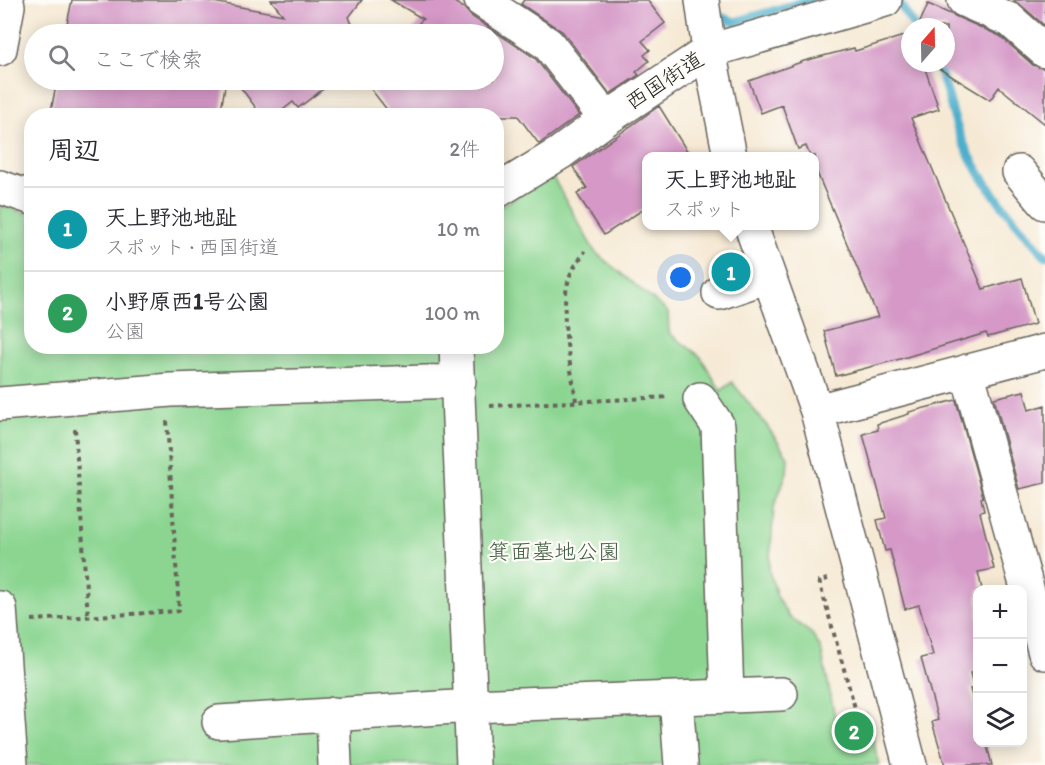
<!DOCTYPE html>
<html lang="ja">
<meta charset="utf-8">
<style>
:root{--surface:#fff;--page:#f2f2f3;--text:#2b2b33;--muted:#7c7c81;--line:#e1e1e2;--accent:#d93025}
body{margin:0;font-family:Itim,"Klee One",sans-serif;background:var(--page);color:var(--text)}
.controls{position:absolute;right:18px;bottom:18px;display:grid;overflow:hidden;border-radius:12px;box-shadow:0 3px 15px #0003}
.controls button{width:54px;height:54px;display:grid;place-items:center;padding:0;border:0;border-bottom:2px solid var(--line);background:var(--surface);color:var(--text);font:30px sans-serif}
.compass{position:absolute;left:901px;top:18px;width:54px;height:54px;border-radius:50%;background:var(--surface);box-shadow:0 3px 15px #0003;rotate:20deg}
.you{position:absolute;left:681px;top:278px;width:21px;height:21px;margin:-15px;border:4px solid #fff;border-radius:50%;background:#1a73e8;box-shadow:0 0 0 9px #1a73e833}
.badge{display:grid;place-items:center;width:39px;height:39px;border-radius:50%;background:var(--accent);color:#fff;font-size:20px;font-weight:700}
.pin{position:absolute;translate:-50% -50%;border:3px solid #fff;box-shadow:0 2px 6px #0006}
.popup{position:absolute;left:642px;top:152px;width:177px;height:78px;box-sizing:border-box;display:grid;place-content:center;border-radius:12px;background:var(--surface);filter:drop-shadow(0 2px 4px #0005);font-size:20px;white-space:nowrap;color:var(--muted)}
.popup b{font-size:22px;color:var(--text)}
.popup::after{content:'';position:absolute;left:50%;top:100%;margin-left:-12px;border:12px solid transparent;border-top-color:var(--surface)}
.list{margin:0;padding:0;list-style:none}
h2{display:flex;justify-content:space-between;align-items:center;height:78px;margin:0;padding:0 24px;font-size:26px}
h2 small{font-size:20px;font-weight:400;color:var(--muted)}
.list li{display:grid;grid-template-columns:39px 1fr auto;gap:18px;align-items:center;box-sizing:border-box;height:84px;padding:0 24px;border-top:2px solid var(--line)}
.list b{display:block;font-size:22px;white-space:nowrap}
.list p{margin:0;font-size:20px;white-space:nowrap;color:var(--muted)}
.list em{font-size:20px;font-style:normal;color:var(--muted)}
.icon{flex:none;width:33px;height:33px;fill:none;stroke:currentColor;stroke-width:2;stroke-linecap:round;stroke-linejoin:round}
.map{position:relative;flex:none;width:1045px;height:765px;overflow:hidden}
.search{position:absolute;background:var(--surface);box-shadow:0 3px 15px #0003;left:24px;top:24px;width:480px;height:66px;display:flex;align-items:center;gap:15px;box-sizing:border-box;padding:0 21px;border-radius:33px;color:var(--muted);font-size:22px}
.panel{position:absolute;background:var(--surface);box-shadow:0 3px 15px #0003;left:24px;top:108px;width:480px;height:246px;border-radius:24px}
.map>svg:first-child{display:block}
</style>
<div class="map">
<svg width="1045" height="765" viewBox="0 0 1045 765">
<rect width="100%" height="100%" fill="#fdfcf7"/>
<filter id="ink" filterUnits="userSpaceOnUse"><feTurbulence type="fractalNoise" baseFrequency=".0167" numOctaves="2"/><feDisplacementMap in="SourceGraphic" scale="12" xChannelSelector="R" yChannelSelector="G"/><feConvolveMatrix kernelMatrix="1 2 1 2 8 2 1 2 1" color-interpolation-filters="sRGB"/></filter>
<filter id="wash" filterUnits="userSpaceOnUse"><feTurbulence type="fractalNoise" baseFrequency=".008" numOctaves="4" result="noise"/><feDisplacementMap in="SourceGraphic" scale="24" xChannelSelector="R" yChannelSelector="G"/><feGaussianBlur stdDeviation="1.35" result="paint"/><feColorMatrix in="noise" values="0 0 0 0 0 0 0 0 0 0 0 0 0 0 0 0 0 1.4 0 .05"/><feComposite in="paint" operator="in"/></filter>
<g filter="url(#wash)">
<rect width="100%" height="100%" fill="#f6e9d4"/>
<path fill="#8bd591" stroke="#547856" stroke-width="1.5" d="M551 174 595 252 668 312 669 333 700 356 721 391 732 382 767 426 788 457 787 472 774 507 769 571 777 596 788 616 812 634 821 649 836 722 867 713 879 765H0V204L31 215 32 346H496L497 209Z"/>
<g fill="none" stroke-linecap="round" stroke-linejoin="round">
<path stroke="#4dafcc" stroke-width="9" d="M897 0 915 27
M712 14 735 22 810 0
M936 63C948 86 951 114 961 138 980 183 1014 219 1045 256"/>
</g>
<g id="blocks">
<path fill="#d598c7" d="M72 0H203L283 15 271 0H362L349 17 356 34H65Z
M391 0H451L464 8 471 16 535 58 579 115 539 144 518 116H392L370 88 381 80H494V34H408L423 19Z
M524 0H647L665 23 642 41 650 50 644 55 649 61 636 72 639 75 610 94 563 32 521 4Z
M1015 0H1045V26L1022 6 1014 1Z
M928 4 1000 36 1033 65 1045 69V124L999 87 990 100 930 63H946V27H918Z
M910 34V63H923L939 109 911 118 983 289 1022 278 1035 324 988 337 986 333 900 359 836 376 824 331 878 317 815 168V156H810L806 146 798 149 782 105 761 113 749 81 804 61 854 48 855 51Z
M57 80H226L220 116H50Z
M235 80H335L298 108 293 102 275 116H262Z
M659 106 690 156H647V207L604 235 577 194 587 188 573 167Z
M1024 391 1029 410 1045 405V483L1019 489 994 398Z
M956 400 983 497 981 498 984 511 980 512 994 569 978 572 982 589 978 590V671L970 673 974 688 970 689 978 715V742H986L992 765H945L932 722 938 720 921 658 933 655 919 605 905 609 890 550 885 551 877 520 886 518 863 434 878 430 877 424 909 414V412Z"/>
</g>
</g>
<g filter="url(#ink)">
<use href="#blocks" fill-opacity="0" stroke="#68645c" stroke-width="1.5"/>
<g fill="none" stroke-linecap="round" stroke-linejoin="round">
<g stroke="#68645c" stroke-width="36">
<path id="minor" d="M481 0 548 44 606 119
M702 0 709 51 730 156
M964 0 1010 20 1045 51
M0 49 8 6 6 0
M1019 172 1045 203
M0 187 32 198
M496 192 560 153 606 119 709 51 885 0
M751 226 817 411 910 765
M719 293 768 276
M456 346 473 765
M967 371 1045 653
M700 399 718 426 727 696
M0 404 171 390 459 381
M817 411 1045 351
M0 608 11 765
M676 698 681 765
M333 714 335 765
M219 722 471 706 781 694"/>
</g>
<path stroke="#68645c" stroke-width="4" stroke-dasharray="4.5 4.5" stroke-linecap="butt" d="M576 401C571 365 558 315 569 279 571 269 580 260 585 251
M490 406 669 397
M75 429 88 617
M828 579 819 581 857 715
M32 620 179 611 167 421"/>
<use href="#minor" stroke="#fff" stroke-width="33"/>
</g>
</g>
<g text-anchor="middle" stroke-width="4.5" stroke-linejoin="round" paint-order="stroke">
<g font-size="22" fill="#1c1c1c" stroke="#fdfcf7">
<text transform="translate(664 80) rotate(-33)" y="8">西国街道</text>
</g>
<g font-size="22" fill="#435d45" stroke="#fdfcf7">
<text x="554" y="559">箕面墓地公園</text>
</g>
</g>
</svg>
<div class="controls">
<button>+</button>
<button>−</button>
<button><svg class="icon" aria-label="layers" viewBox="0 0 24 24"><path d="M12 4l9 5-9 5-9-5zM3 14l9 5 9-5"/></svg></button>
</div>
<svg class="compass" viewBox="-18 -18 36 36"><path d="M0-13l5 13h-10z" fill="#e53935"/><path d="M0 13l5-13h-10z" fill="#7c7c81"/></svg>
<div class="you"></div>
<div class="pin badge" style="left:731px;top:272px;background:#0f9aa8">1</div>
<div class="popup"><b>天上野池地趾</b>スポット</div>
<div class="pin badge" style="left:854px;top:731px;background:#2e9e5b">2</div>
<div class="search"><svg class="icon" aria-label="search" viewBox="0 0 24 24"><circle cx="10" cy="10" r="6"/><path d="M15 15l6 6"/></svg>ここで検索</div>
<section class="panel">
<h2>周辺<small>2件</small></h2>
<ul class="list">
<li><span class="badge" style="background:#0f9aa8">1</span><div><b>天上野池地趾</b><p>スポット · 西国街道</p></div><em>10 m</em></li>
<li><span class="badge" style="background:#2e9e5b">2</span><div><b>小野原西1号公園</b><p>公園</p></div><em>100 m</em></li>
</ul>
</section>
</div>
